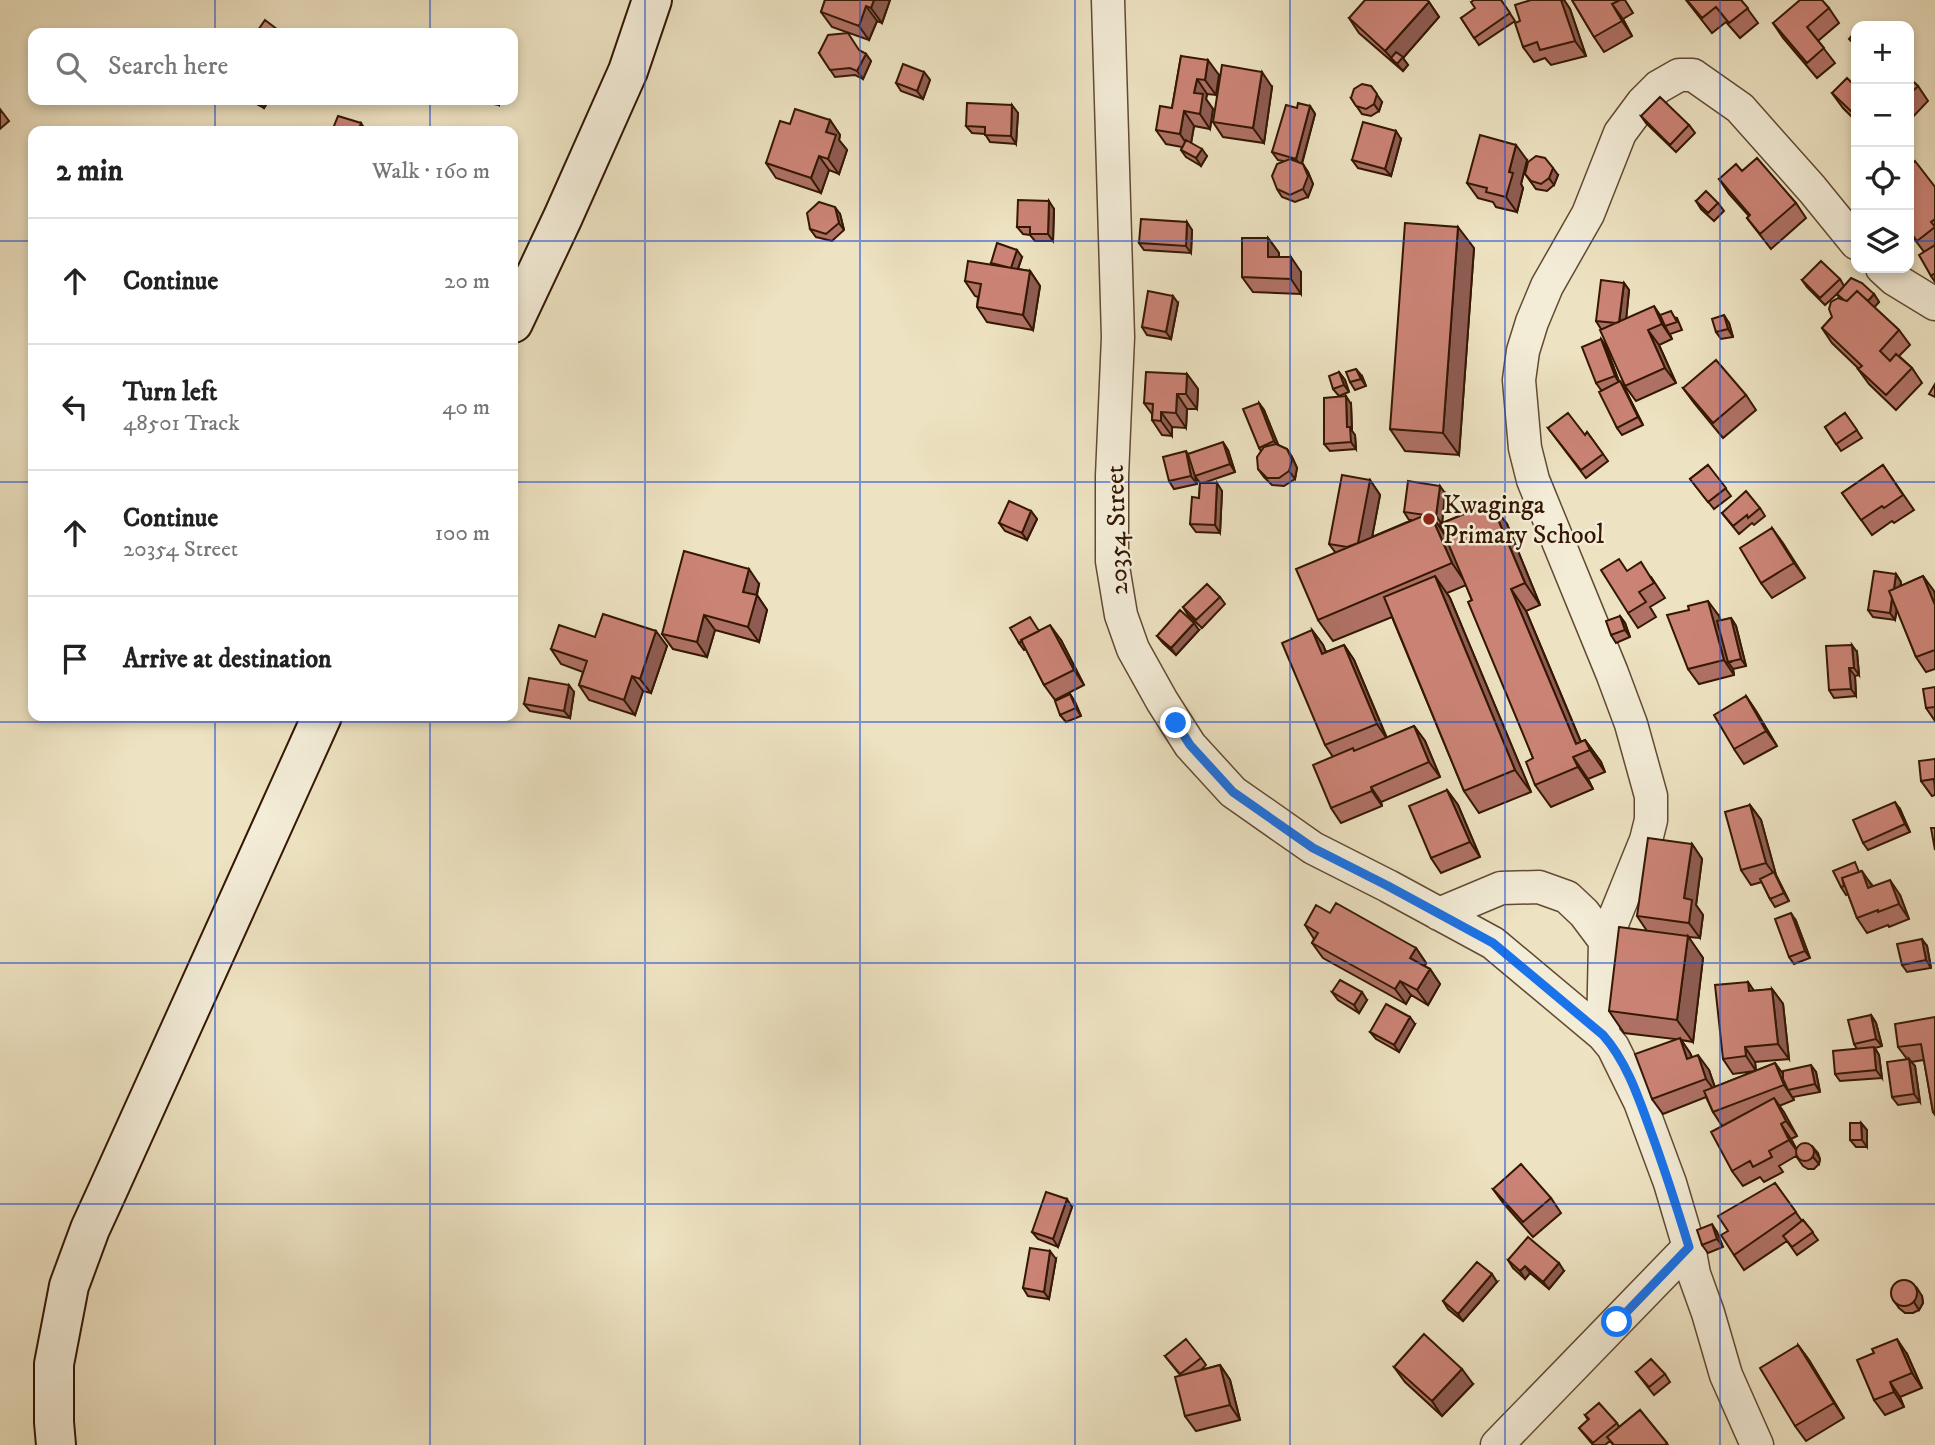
<!DOCTYPE html>
<meta charset="utf-8">
<style>
:root{--surface:#fff;--page:#f2f2f2;--text:#222;--muted:#767676;--line:#e0e0e0}
body{margin:0;font-family:"IM FELL DW Pica",serif;background:var(--page);color:var(--text)}
.controls{position:absolute;right:21px;top:21px;display:grid;overflow:hidden;border-radius:14px;box-shadow:0 4px 10px #0003}
.controls button{width:63px;height:63px;display:grid;place-items:center;padding:0;border:0;border-bottom:2px solid var(--line);background:var(--surface);color:var(--text);font:35px sans-serif}
.stop{position:absolute;width:21px;height:21px;margin:-16px;border:5px solid #1a73e8;border-radius:50%;background:#fff}
.stop.end{background:#1a73e8;border-color:#fff;box-shadow:0 2px 7px #0008}
.list{margin:0;padding:0;list-style:none}
h2{display:flex;justify-content:space-between;align-items:center;height:91px;margin:0;padding:0 28px;font-size:30px}
h2 small{font-size:23px;font-weight:400;color:var(--muted)}
.list li{display:grid;grid-template-columns:46px 1fr auto;gap:21px;align-items:center;box-sizing:border-box;height:126px;padding:0 28px;border-top:2px solid var(--line)}
.list b{display:block;font-size:26px;white-space:nowrap}
.list p{margin:0;font-size:23px;white-space:nowrap;color:var(--muted)}
.list em{font-size:23px;font-style:normal;color:var(--muted)}
.icon{flex:none;width:38px;height:38px;fill:none;stroke:currentColor;stroke-width:2;stroke-linecap:round;stroke-linejoin:round}
.map{position:relative;flex:none;width:1935px;height:1445px;overflow:hidden}
.search{position:absolute;background:var(--surface);box-shadow:0 4px 10px #0003;left:28px;top:28px;width:490px;height:77px;display:flex;align-items:center;gap:18px;box-sizing:border-box;padding:0 24px;border-radius:14px;color:var(--muted);font-size:26px}
.panel{position:absolute;background:var(--surface);box-shadow:0 4px 10px #0003;left:28px;top:126px;width:490px;height:595px;border-radius:14px}
.map>svg:first-child{display:block}
</style>
<div class="map">
<svg width="1935" height="1445" viewBox="0 0 1935 1445">
<rect width="100%" height="100%" fill="#ede2c1"/>
<filter id="stains"><feTurbulence type="fractalNoise" baseFrequency=".00286" numOctaves="4"/><feColorMatrix values="0 0 0 0 .2 0 0 0 0 .09 0 0 0 0 .02 0 0 0 .5 -.17"/></filter>
<radialGradient id="worn" r=".72"><stop offset=".6" stop-color="#630" stop-opacity="0"/><stop offset="1" stop-color="#630" stop-opacity=".3"/></radialGradient>
<g fill="none" stroke-linecap="round" stroke-linejoin="round">
<g stroke="#624a32" stroke-width="35">
<path id="street" d="M1108 0 1118 337 1112 476V561L1121 615 1133 649 1162 701 1190 745 1233 792 1313 848 1388 886 1493 943 1603 1035 1613 1047 1640 1102 1670 1183 1689 1247 1694 1274 1708 1313 1726 1375 1757 1445
M1882 268 1894 279 1935 304
M1439 914 1501 888 1539 887 1567 897 1584 913 1605 941
M1603 1035 1605 941 1646 840 1651 820V796L1631 724 1612 673 1533 480 1525 448 1519 380 1523 351 1532 322 1547 286 1588 214 1620 133 1643 102 1658 87 1679 75H1693L1740 108 1812 189 1856 243
M1497 1445 1689 1247"/>
</g>
<g stroke="#341703" stroke-width="42">
<path id="secondary" d="M513 323 563 217 628 71 652 0
M56 1445 54 1422V1364L69 1286 90 1229 107 1192 322 716"/>
</g>
<use href="#street" stroke="#f3ecd7" stroke-width="32"/>
<use href="#secondary" stroke="#f3ecd7" stroke-width="38"/>
</g>
<path fill="#af7165" stroke="#341703" stroke-width="2" d="M825 0H890L882 23 877 21 869 40 832 27 821 12Z
M1501 0 1515 21 1479 45 1461 18Z
M1531 0H1564L1570 9 1586 56 1551 65 1545 58 1534 62 1523 47 1520 21Z
M1572 0H1625L1633 13 1623 19 1632 36 1604 52 1594 37Z
M1686 0H1741L1758 23 1740 38 1726 22 1712 33Z
M1429 2 1439 17 1403 58 1408 65 1403 71 1359 33 1349 18Z
M1829 8 1839 23 1818 41 1835 63 1817 78 1783 38 1773 23Z
M859 50 866 54 871 61 863 79 855 75 835 77 819 53Z
M1181 56 1219 75 1216 95 1207 94 1206 99 1213 109 1210 129 1194 126 1191 143 1207 156 1201 166 1186 157 1181 150 1182 147 1166 144 1156 130 1172 108Z
M924 72 930 80 923 99 901 91 896 83Z
M1909 78 1918 86 1928 101 1909 121Z
M1272 87 1264 143 1223 137 1213 122Z
M1856 87V121L1843 108 1832 93Z
M1351 98 1382 102 1379 111 1371 116 1362 114Z
M249 100H269L264 108Z
M482 100H500L499 105 484 102Z
M1310 106 1315 114 1302 164 1308 172 1313 184 1308 197 1295 202 1282 197 1277 189 1283 161 1278 160 1272 152 1297 108Z
M0 109 9 121 0 129Z
M1018 113 1016 144 990 142 985 134 972 133 966 126Z
M1641 116 1689 125 1695 133 1676 152 1646 123Z
M830 120 840 135 839 140 847 150 839 174 829 170 821 193 776 178 766 163 790 124Z
M1401 139 1391 176 1358 168 1352 160Z
M1527 160 1521 184 1523 188 1517 212 1496 207 1493 202 1478 198 1467 183Z
M1909 166 1935 187V282L1931 276 1924 252 1909 232Z
M1742 171 1796 203 1806 218 1771 249 1747 218 1749 216 1729 194 1719 179Z
M1525 174 1558 175 1554 185 1547 191 1536 189Z
M1696 201 1718 203 1724 211 1714 221 1701 209Z
M1054 209 1053 241H1035L1030 235 1023 234 1017 227Z
M840 214 844 230 832 241 816 237 810 229Z
M1192 230 1191 253 1144 250 1139 243Z
M1268 238 1279 253V257L1301 272V294L1253 292 1242 277Z
M1474 248 1459 455 1405 451 1390 429Z
M1022 257 1018 269 1030 271 1040 286 1033 330 987 322 977 307 978 297 975 296 965 281 992 265 991 263Z
M1840 279 1844 286 1874 294 1879 302 1874 307 1899 330 1910 345 1899 356 1912 368 1922 383 1896 410 1869 384 1858 369H1859L1832 343 1822 328 1832 317 1840 299 1837 294 1838 293 1825 305 1807 287 1802 280Z
M1624 283 1629 290 1626 319 1660 315 1677 318 1682 330 1670 334 1672 339 1659 345 1676 383 1636 401 1625 386 1603 329H1601L1596 321Z
M1178 303 1171 339 1147 335 1142 327Z
M1729 323 1733 337 1721 339 1716 332Z
M1601 339 1606 347 1619 381 1625 389 1643 425 1622 435 1617 428 1601 390 1596 383Z
M1339 372 1345 380 1349 392 1339 396 1333 389Z
M1187 374 1198 389 1197 409H1187L1186 428 1172 427V436L1162 435 1152 420V414L1144 403Z
M1362 376 1366 386 1355 390 1350 382Z
M1683 388 1746 395 1756 410 1723 438 1694 403Z
M1259 403 1264 410 1278 445 1287 449 1292 457 1297 468 1295 479 1284 486 1272 485 1264 477 1258 469 1261 451 1259 448Z
M1351 404 1352 431 1355 435 1356 449 1330 451 1324 444Z
M1845 413 1862 438 1841 451 1825 427Z
M1548 428 1585 435 1587 432 1608 461 1586 478Z
M1228 450 1235 472 1203 483 1222 491 1220 533 1196 532 1190 524 1199 498 1200 483 1195 476 1197 484 1174 489 1169 481 1188 454Z
M1708 465 1731 496 1714 509 1690 479Z
M1883 465 1914 510 1894 523 1892 521 1872 535 1842 493Z
M1370 480 1380 495 1372 537 1412 520H1409L1404 512 1445 493 1442 523 1491 503 1507 524 1540 605 1526 611 1581 742 1585 740 1601 762 1605 772 1588 779 1593 789 1551 807 1535 785 1533 758 1466 585 1447 593 1450 598 1531 792 1479 813 1464 791 1392 617 1333 641 1318 620 1335 552 1329 544Z
M1760 508 1765 516 1754 525 1752 523 1739 534 1722 513Z
M1031 511 1037 519 1027 540 1005 531 999 523Z
M1772 528 1805 578 1772 598 1761 583Z
M1627 571 1651 577 1665 598 1650 607 1656 617 1638 628 1628 613Z
M1896 574 1901 582V586L1923 576 1935 595V669L1926 672 1916 657 1897 609 1895 620 1873 617 1868 610Z
M759 584 757 595 767 610 759 642 715 630 707 657 673 649 662 634Z
M1220 597 1225 604 1202 628 1188 615 1183 607Z
M1620 616 1625 623 1630 637 1616 643 1611 635Z
M1719 616 1720 621 1731 618 1736 626 1746 666 1733 669 1734 675 1699 684 1688 669Z
M1199 630 1176 655 1163 643 1157 636Z
M1312 630 1323 645 1326 652 1344 645 1354 660 1387 738 1414 726 1425 741 1440 777 1381 802 1382 806 1341 823 1331 808 1333 757 1325 745Z
M1039 631 1061 640 1084 685 1055 700 1044 685 1026 649 1024 650 1019 643Z
M595 637 667 646 651 693 643 691 635 715 589 700 579 685 583 672 561 664 551 649Z
M1857 652 1859 675 1855 676 1856 696 1834 698 1829 690Z
M1935 687V721L1926 708Z
M574 692 570 718 530 711 524 704Z
M1070 694 1075 702 1081 716 1066 722 1060 715Z
M1746 696 1756 711 1777 746 1744 764 1734 749Z
M1935 759V795L1932 796 1921 781Z
M1447 790 1458 805 1480 857 1441 873 1431 858Z
M1750 805 1761 820 1776 875 1789 901 1775 907 1770 899 1762 882 1751 885 1741 870Z
M1900 809 1910 832 1868 850 1863 843Z
M1692 844 1702 859 1696 905 1703 915 1700 938 1688 937 1703 958 1693 1042 1681 1040 1690 1053 1692 1057 1709 1070 1715 1087 1755 1071 1733 1074 1723 1059 1748 982 1754 991 1772 989 1783 1004 1789 1059 1755 1062 1756 1071 1775 1063 1783 1075 1816 1072 1820 1092 1793 1097 1794 1100 1779 1106 1797 1136 1791 1139 1796 1148 1812 1146 1818 1153 1820 1159 1819 1164 1814 1169H1808L1803 1166 1796 1156 1779 1166 1783 1172 1764 1182 1760 1177 1743 1186 1732 1171 1722 1126 1713 1112 1706 1097 1663 1114 1652 1099 1675 1039 1624 1033 1609 1011 1647 931 1637 916Z
M1861 871 1873 886 1900 895 1909 919 1889 927 1888 925 1867 933 1857 918 1848 894 1846 895 1841 887Z
M1330 913 1416 948 1426 963 1425 966 1430 969 1440 984 1428 1005 1411 995 1406 1004 1323 958 1312 943 1314 939 1305 925Z
M1796 921 1810 958 1794 964 1789 957Z
M1927 946 1931 968 1907 972 1902 965Z
M1332 992 1367 1000 1359 1013 1338 1000Z
M1871 1015 1876 1023 1882 1046 1875 1048 1879 1055 1882 1078 1840 1081 1835 1074 1857 1049 1854 1044Z
M1935 1017V1115L1933 1112 1924 1060 1911 1062 1915 1066 1920 1102 1898 1105 1892 1097 1907 1059 1898 1047Z
M1415 1024 1399 1052 1376 1039 1370 1032Z
M1861 1123 1867 1130V1147H1856L1850 1140Z
M1775 1183 1802 1221 1803 1220 1818 1240 1797 1255 1787 1241 1744 1270 1734 1255 1728 1231Z
M1493 1189 1551 1198 1561 1213 1533 1237 1504 1204Z
M1072 1207 1058 1247 1038 1239 1032 1232Z
M1717 1232 1723 1247 1708 1253 1702 1245Z
M1056 1259 1049 1299 1028 1296 1023 1288Z
M1508 1260 1564 1271 1549 1289 1530 1273 1525 1279 1513 1268Z
M1497 1282 1463 1321 1448 1309 1443 1301Z
M1922 1296 1923 1303 1919 1310 1913 1313H1905L1899 1308 1894 1301Z
M1798 1345 1809 1360 1844 1418 1806 1441 1795 1426Z
M1907 1354 1922 1388 1900 1397 1904 1407 1885 1415 1874 1400Z
M1165 1356 1201 1358 1206 1365 1201 1370 1220 1365 1230 1380 1240 1420 1196 1431 1185 1416 1180 1375Z
M1394 1367 1473 1384 1442 1416 1405 1382Z
M1636 1372 1665 1374 1670 1382 1654 1395Z
M1640 1410 1668 1445H1613L1610 1441 1605 1445H1593L1579 1428 1588 1420 1585 1415 1617 1423 1619 1427Z"/>
<path fill="#8e5c52" stroke="#341703" stroke-width="2" d="M874 0H890L882 23 871 8Z
M1561 0H1564L1570 9 1586 56 1575 41Z
M1429 2 1439 17 1403 58 1408 65 1403 71 1385 51Z
M1612 4 1623 19 1632 36 1622 21Z
M866 6 877 21 869 40 859 26Z
M866 54 871 61 863 79 857 71Z
M1208 60 1219 75 1216 95 1205 80Z
M924 72 930 80 923 99 917 91Z
M1262 72 1272 87 1264 143 1253 128Z
M1197 79 1207 94 1206 99 1213 109 1210 129 1200 114 1194 93Z
M1371 86 1382 102 1379 111 1374 104Z
M260 100H269L264 108 259 101Z
M495 100H500L499 105Z
M1012 105 1018 113 1016 144 1011 136Z
M1310 106 1315 114 1301 166 1296 159Z
M1184 111 1194 126 1190 149 1180 134Z
M830 120 840 135 839 140 847 150 839 174 828 159 826 132Z
M361 123 366 131H358Z
M1396 131 1401 139 1391 176 1385 169Z
M1516 145 1527 160 1521 184 1523 188 1517 212 1506 197 1509 172Z
M1202 149 1207 156 1201 166 1196 158Z
M819 156 829 170 821 193 811 178Z
M1303 164 1308 172 1313 184 1308 197 1303 189Z
M1553 168 1558 175 1554 185 1549 178Z
M1049 201 1054 209 1053 241 1048 234Z
M835 207 840 214 844 230 839 223Z
M1187 222 1192 230 1191 253 1186 246Z
M1458 227 1474 248 1459 455 1443 433Z
M1268 238 1279 253 1278 272 1268 257Z
M1017 250 1022 257 1015 277 1010 269Z
M1291 257 1301 272V294L1291 279Z
M1030 271 1040 286 1033 330 1023 315Z
M1624 283 1629 290 1625 331 1619 324Z
M1874 294 1879 302 1872 310 1867 302Z
M1173 296 1178 303 1171 339 1166 332Z
M1654 306 1664 321 1665 326 1672 339 1662 324Z
M1724 315 1729 323 1733 337 1728 329Z
M1648 330 1659 345 1676 383 1665 368Z
M1601 339 1606 347 1620 384 1615 376Z
M1356 369 1362 376 1366 386 1361 379Z
M1339 372 1345 380 1349 392 1344 385Z
M1187 374 1198 389 1197 409 1186 394Z
M1620 381 1625 389 1643 425 1638 417Z
M1177 394 1187 409 1186 428 1176 413Z
M1346 396 1351 404 1352 431 1355 435 1356 449 1351 442 1347 427Z
M1259 403 1264 410 1280 449 1274 441Z
M1161 412 1172 427V436L1161 421Z
M1223 442 1228 450 1235 472 1230 464Z
M1287 449 1292 457 1297 468 1295 479 1289 471Z
M1186 451 1191 459 1197 484 1191 476Z
M1370 480 1380 495 1367 564 1356 549Z
M1217 483 1222 491 1220 533 1215 525Z
M1440 486 1445 493 1442 524 1436 516Z
M1491 503 1507 524 1540 605 1525 583Z
M1031 511 1037 519 1027 540 1022 533Z
M1430 513 1445 535 1467 585 1452 563Z
M1772 528 1783 543 1805 578 1794 563Z
M749 569 759 584 754 605 757 595 767 610 759 642 748 627 743 592Z
M1896 574 1901 582 1895 620 1890 613Z
M1435 576 1450 598 1531 792 1515 770Z
M1923 576 1934 591 1935 595V605Z
M1511 589 1526 611 1585 752 1576 744Z
M1708 601 1719 616 1731 662H1728L1733 669 1734 675 1724 660Z
M704 615 715 630 707 657 697 642Z
M1620 616 1625 623 1630 637 1625 630Z
M1731 618 1736 626 1746 666 1741 659Z
M1194 623 1199 630 1176 655 1171 648Z
M1050 625 1061 640 1084 685 1074 670Z
M1312 630 1323 645 1332 669 1322 654Z
M656 631 667 646 651 693 640 679Z
M1344 645 1354 660 1387 739 1377 724Z
M1852 645 1857 652 1859 675 1854 668Z
M1849 668 1855 676 1856 696 1851 689Z
M632 676 643 691 635 715 624 700Z
M569 685 574 692 570 718 564 711Z
M1070 694 1075 702 1081 716 1076 708Z
M1746 696 1756 711 1777 746 1766 731Z
M1414 726 1425 741 1440 777 1429 762Z
M1585 740 1601 762 1605 772 1590 750Z
M1573 757 1588 779 1593 789 1578 767Z
M1371 787 1381 802 1382 806 1372 791Z
M1447 790 1458 805 1480 857 1470 842Z
M1895 802 1900 809 1910 832 1905 824Z
M1750 805 1761 820 1776 875 1789 901 1784 893 1777 878 1766 863Z
M1692 844 1702 859 1696 905 1703 915 1700 938 1689 923 1684 898Z
M1862 871 1872 886 1879 903 1868 888Z
M1890 880 1900 895 1909 919 1899 904Z
M1791 913 1796 921 1810 958 1805 951Z
M1688 936 1703 958 1693 1042 1677 1020Z
M1922 939 1927 946 1931 968 1926 960Z
M1416 948 1426 963 1421 973 1410 958Z
M1430 969 1440 984 1428 1005 1417 990Z
M1400 981 1411 995 1406 1004 1395 989Z
M1748 982 1758 997 1749 991Z
M1772 989 1783 1004 1789 1059 1778 1044Z
M1362 992 1367 1000 1359 1013 1354 1005Z
M1871 1015 1876 1023 1882 1046 1876 1039Z
M1410 1017 1415 1024 1399 1052 1394 1045Z
M1680 1038 1690 1053 1698 1074 1687 1059Z
M1745 1047 1755 1062 1756 1071 1746 1056Z
M1874 1047 1879 1055 1882 1078 1876 1070Z
M1698 1055 1709 1070 1717 1094 1706 1079Z
M1909 1059 1915 1066 1920 1102 1914 1094Z
M1775 1063 1786 1078 1788 1090 1794 1100 1784 1085Z
M1811 1065 1816 1072 1820 1092 1815 1084Z
M1774 1098 1784 1112 1797 1136 1786 1121Z
M1861 1123 1867 1130V1147L1862 1140Z
M1781 1124 1791 1139 1799 1154 1789 1140Z
M1812 1146 1820 1159 1819 1164 1813 1157Z
M1067 1199 1072 1207 1058 1247 1053 1239Z
M1712 1224 1717 1232 1723 1247 1717 1239Z
M1050 1251 1056 1259 1049 1299 1044 1292Z
M1559 1263 1564 1271 1549 1289 1543 1282Z
M1525 1266 1530 1273 1525 1279 1520 1271Z
M1492 1274 1497 1282 1463 1321 1458 1314Z
M1917 1288 1922 1296 1923 1303 1919 1310 1914 1302Z
M1897 1339 1907 1354 1922 1388 1912 1373Z
M1798 1345 1809 1360 1844 1418 1834 1403Z
M1220 1365 1230 1380 1240 1420 1230 1405Z
M1462 1369 1473 1384 1442 1416 1432 1401Z
M1890 1382 1900 1397 1904 1407 1894 1392Z"/>
<path fill="#cb8375" stroke="#341703" stroke-width="2" d="M825 0H874L871 8 866 6 859 26 821 12Z
M1365 0H1427L1429 2 1385 51 1349 18Z
M1474 0H1501L1510 13 1474 38 1461 18 1475 8 1471 2Z
M1531 0H1561L1575 41 1540 50 1537 42 1523 47 1515 23 1520 21 1515 5Z
M1572 0H1620L1612 4 1622 21 1594 37Z
M1687 0H1741L1748 8 1729 23 1716 7 1702 18Z
M1800 0H1822L1829 8 1807 27 1824 48 1807 63 1773 23Z
M265 20 282 33H256Z
M1856 31V46L1849 39Z
M848 33 859 50 866 54 857 71 850 68 830 70 819 53 828 35Z
M1396 52 1403 57 1397 64 1391 58Z
M1181 56 1208 60 1205 80 1197 79 1194 93 1203 94 1200 114 1184 111 1180 134 1156 130 1160 106 1172 108Z
M903 64 924 72 917 91 896 83Z
M1222 65 1262 72 1253 128 1213 122Z
M1847 78 1856 87V116L1832 93Z
M1909 78 1918 86 1909 95Z
M1362 84 1371 86 1377 94 1374 104 1366 109 1356 106 1351 98 1354 89Z
M1660 97 1689 125 1670 145 1641 116Z
M967 103 1012 105 1011 136 985 135V127L966 126Z
M1298 103 1310 106 1296 159 1272 152 1286 105 1297 108Z
M795 109 830 120 826 132 836 135 828 159 819 156 811 178 766 163 780 121 790 124Z
M338 116 361 123 358 131H332Z
M1363 122 1396 131 1385 169 1352 160Z
M1480 135 1516 145 1509 172 1513 173 1506 197 1486 192 1487 188 1467 183Z
M1186 140 1202 149 1196 158 1181 150Z
M1536 156 1545 158 1553 168 1549 178 1541 184 1531 181 1525 174 1528 162Z
M1757 158 1796 203 1760 234 1747 218 1750 215 1719 179 1736 164 1742 171Z
M1290 159 1303 164 1308 176 1303 189 1290 195 1277 189 1272 176 1277 164Z
M1915 161 1935 187V219L1931 222 1935 227 1917 241 1909 230V166Z
M1706 191 1718 203 1708 213 1696 201Z
M1018 200 1049 201 1048 234H1030V227H1017Z
M819 202 835 207 839 223 826 234 810 229 807 213Z
M1141 219 1187 222 1186 246 1139 243Z
M1405 223 1458 227 1443 433 1390 429Z
M1242 238H1268V257H1291V279L1242 277Z
M997 243 1017 250 1011 268 991 263Z
M1935 245V273L1931 276 1919 255Z
M968 261 1030 271 1023 315 977 307 981 284 965 281Z
M1821 261 1840 279 1820 298 1802 280Z
M1851 278 1862 283 1874 294 1868 301 1857 291 1847 301 1844 300 1837 294Z
M1601 280 1624 283 1619 322 1616 323 1596 321Z
M1148 291 1173 296 1166 332 1142 327Z
M1857 291 1899 330 1880 351 1890 361 1896 354 1912 368 1886 395 1858 369 1862 366 1822 328 1832 317 1829 309 1831 302 1838 298 1847 301Z
M1654 306 1662 324 1648 330 1665 368 1625 386 1600 330Z
M1671 311 1677 322 1665 326 1660 315Z
M1724 315 1728 329 1716 332 1712 319Z
M1601 339 1615 376 1596 383 1582 347Z
M1716 360 1746 395 1713 423 1683 388Z
M1356 369 1361 379 1350 382 1346 372Z
M1146 372 1187 374 1186 394H1177L1176 413 1161 412V421L1152 420 1153 404 1144 403Z
M1339 372 1344 385 1333 389 1329 376Z
M1620 381 1638 417 1617 428 1599 392Z
M1935 384V397L1929 394Z
M1346 396 1347 427H1350L1351 442 1324 444V398Z
M1259 403 1274 441 1259 448 1243 409Z
M1568 413 1585 435 1587 432 1603 454 1581 470 1548 428Z
M1845 413 1857 430 1836 444 1825 427Z
M1223 442 1230 464 1195 476 1188 454Z
M1276 444 1287 449 1292 460 1289 471 1279 478H1267L1258 469 1257 457 1264 447Z
M1186 451 1191 476 1169 481 1163 457Z
M1708 465 1726 488 1708 502 1690 479Z
M1883 465 1903 495 1884 508 1882 506 1861 520 1842 493Z
M1342 475 1370 480 1358 543 1347 547 1329 544Z
M1408 481 1440 486 1436 516H1432L1430 513 1425 515 1404 512Z
M1200 483H1217L1215 525 1190 524 1192 497 1199 498Z
M1746 491 1760 508 1748 518 1747 515 1733 526 1722 513Z
M1009 501 1031 511 1022 533 999 523Z
M1491 503 1525 583 1511 589 1576 744 1585 740 1590 750 1573 757 1578 767 1535 785 1526 762 1533 758 1468 602 1472 600 1440 524Z
M1430 513 1452 563 1318 620 1296 569Z
M1772 528 1794 563 1761 583 1740 548Z
M684 551 749 569 743 592 757 595 748 627 704 615 697 642 662 634Z
M1619 559 1627 571 1641 562 1654 583 1639 592 1646 602 1628 613 1601 570Z
M1874 571 1896 574 1894 589 1889 591 1892 598 1890 613 1868 610Z
M1435 576 1515 770 1464 791 1384 597Z
M1923 576 1935 605V650L1916 657 1889 591Z
M1207 584 1220 597 1196 620 1183 607Z
M1708 601 1724 660 1688 669 1667 615 1689 610 1688 606Z
M1180 610 1194 623 1171 648 1157 636Z
M603 614 656 631 640 679 632 676 624 700 579 685 587 661 551 649 559 625 595 637Z
M1620 616 1625 630 1611 635 1606 621Z
M1030 617 1039 631 1021 640 1022 641 1019 643 1010 628Z
M1731 618 1741 659 1728 662 1717 621Z
M1050 625 1074 670 1044 685 1021 640Z
M1312 630 1322 654 1344 645 1377 724 1325 745 1282 643Z
M1852 645 1854 668H1849L1851 689 1829 690 1826 646Z
M529 678 569 685 564 711 524 704Z
M1935 687V707L1926 708 1923 689Z
M1070 694 1076 708 1060 715 1055 701Z
M1746 696 1766 731 1734 749 1714 715Z
M1414 726 1429 762 1371 787 1372 791 1331 808 1313 765 1353 748 1354 751Z
M1935 759V791L1934 779 1921 781 1919 761Z
M1447 790 1470 842 1431 858 1409 806Z
M1895 802 1905 824 1863 843 1853 820Z
M1750 805 1766 863 1741 870 1725 812Z
M1931 828H1935V850Z
M1648 838 1692 844 1684 898 1692 900 1689 923 1637 916Z
M1855 862 1859 872 1842 878 1844 886 1841 887 1833 871Z
M1862 871 1868 888 1890 880 1899 904 1878 912V910L1857 918 1842 878Z
M1774 872 1784 893 1770 899 1760 879Z
M1336 903 1416 948 1410 958 1430 969 1417 990 1400 981 1395 989 1312 943 1318 933 1305 925 1316 905 1330 913Z
M1791 913 1805 951 1789 957 1775 919Z
M1619 927 1688 936 1677 1020 1609 1011Z
M1922 939 1926 960 1902 965 1897 944Z
M1340 980 1362 992 1354 1005 1332 992Z
M1748 982 1749 991 1772 989 1778 1044 1745 1047 1746 1056 1723 1059 1715 985Z
M1386 1004 1410 1017 1394 1045 1370 1032Z
M1871 1015 1876 1039 1854 1044 1848 1020Z
M1935 1017V1112H1933L1921 1044 1898 1047 1895 1024Z
M1680 1038 1687 1059 1698 1055 1706 1079 1652 1099 1635 1054Z
M1874 1047 1876 1070 1835 1074 1833 1051Z
M1909 1059 1914 1094 1892 1097 1887 1062Z
M1775 1063 1784 1085 1713 1112 1704 1091Z
M1811 1065 1815 1084 1788 1090 1783 1079V1071Z
M1774 1098 1786 1121 1781 1124 1789 1140 1769 1151 1772 1157 1753 1167 1750 1161 1732 1171 1711 1132Z
M1850 1123H1861L1862 1140H1850Z
M1796 1152a9 9 0 1 1 18 0a9 9 0 1 1-18 0Z
M1521 1164 1551 1198 1523 1222 1493 1189Z
M1775 1183 1796 1212 1734 1255 1721 1235 1728 1231 1718 1216Z
M1046 1192 1067 1199 1053 1239 1032 1232Z
M1803 1220 1813 1232 1792 1247 1783 1236Z
M1712 1224 1717 1239 1702 1245 1697 1230Z
M1528 1237 1559 1263 1543 1282 1525 1266 1520 1271 1508 1260Z
M1030 1248 1050 1251 1044 1292 1023 1288Z
M1477 1262 1492 1274 1458 1314 1443 1301Z
M1891 1293a13 13 0 1 1 26 0a13 13 0 1 1-26 0Z
M1424 1334 1462 1369 1432 1401 1394 1367Z
M1186 1339 1201 1358 1180 1374 1165 1356Z
M1897 1339 1912 1373 1890 1382 1894 1392 1874 1400 1857 1360 1874 1353 1872 1349Z
M1798 1345 1834 1403 1795 1426 1760 1368Z
M1651 1359 1665 1374 1649 1387 1636 1372Z
M1220 1365 1230 1405 1185 1416 1175 1377Z
M1599 1403 1617 1423 1593 1443 1579 1428 1589 1419 1585 1415Z
M1640 1410 1667 1443 1665 1445H1614L1607 1437Z"/>
<g fill="none" stroke-linecap="round" stroke-linejoin="round">
<path stroke="#1a73e8" stroke-width="9" d="M1176 723 1190 745 1233 792 1313 848 1388 886 1493 943 1603 1035C1627 1062 1639 1099 1651 1132 1665 1170 1677 1208 1689 1247L1617 1322"/>
</g>
<path fill="none" stroke="#1d4ed8" stroke-width="2" stroke-opacity="0.55" d="M215 0V33M430 0V33M645 0V1445M860 0V1445M1075 0V1445M1290 0V1445M1505 0V1445M1720 0V1445M215 100V131M430 100V131M0 241H33M513 241H1856M1909 241H1935M0 482H33M513 482H1935M215 716V1445M430 716V1445M0 722H1935M0 963H1935M0 1204H1935"/>
<circle fill="#8f2418" stroke="#f3ecd7" stroke-width="2.5" cx="1429" cy="519" r="7"/>
<g text-anchor="middle" stroke-width="5" stroke-linejoin="round" paint-order="stroke">
<g font-size="26" fill="#341703" stroke="#f3ecd7" text-anchor="start">
<text x="1443" y="513">Kwaginga<tspan x="1443" dy="30">Primary School</tspan></text>
</g>
<g font-size="26" fill="#341703" stroke="#f3ecd7">
<text transform="translate(1116 530) rotate(-92)" y="9">20354 Street</text>
</g>
</g>
<rect width="100%" height="100%" filter="url(#stains)"/>
<rect width="100%" height="100%" fill="url(#worn)"/>
</svg>
<div class="controls">
<button>+</button>
<button>−</button>
<button><svg class="icon" aria-label="locate" viewBox="0 0 24 24"><circle cx="12" cy="12" r="6"/><path d="M12 2v4M12 18v4M2 12h4M18 12h4"/></svg></button>
<button><svg class="icon" aria-label="layers" viewBox="0 0 24 24"><path d="M12 4l9 5-9 5-9-5zM3 14l9 5 9-5"/></svg></button>
</div>
<div class="stop" style="left:1617px;top:1322px"></div>
<div class="stop end" style="left:1176px;top:723px"></div>
<div class="search"><svg class="icon" aria-label="search" viewBox="0 0 24 24"><circle cx="10" cy="10" r="6"/><path d="M15 15l6 6"/></svg>Search here</div>
<section class="panel">
<h2>2 min<small>Walk · 160 m</small></h2>
<ul class="list">
<li><svg class="icon" aria-label="ahead" viewBox="0 0 24 24"><path d="M12 20V5M6 11l6-6 6 6"/></svg><div><b>Continue</b></div><em>20 m</em></li>
<li><svg class="icon" aria-label="left" viewBox="0 0 24 24"><path d="M17 20v-9H6M10 6l-5 5 5 5"/></svg><div><b>Turn left</b><p>48501 Track</p></div><em>40 m</em></li>
<li><svg class="icon" aria-label="ahead" viewBox="0 0 24 24"><path d="M12 20V5M6 11l6-6 6 6"/></svg><div><b>Continue</b><p>20354 Street</p></div><em>100 m</em></li>
<li><svg class="icon" aria-label="arrive" viewBox="0 0 24 24"><path d="M6 21V4h12l-3 4 3 4H6"/></svg><div><b>Arrive at destination</b></div></li>
</ul>
</section>
</div>
